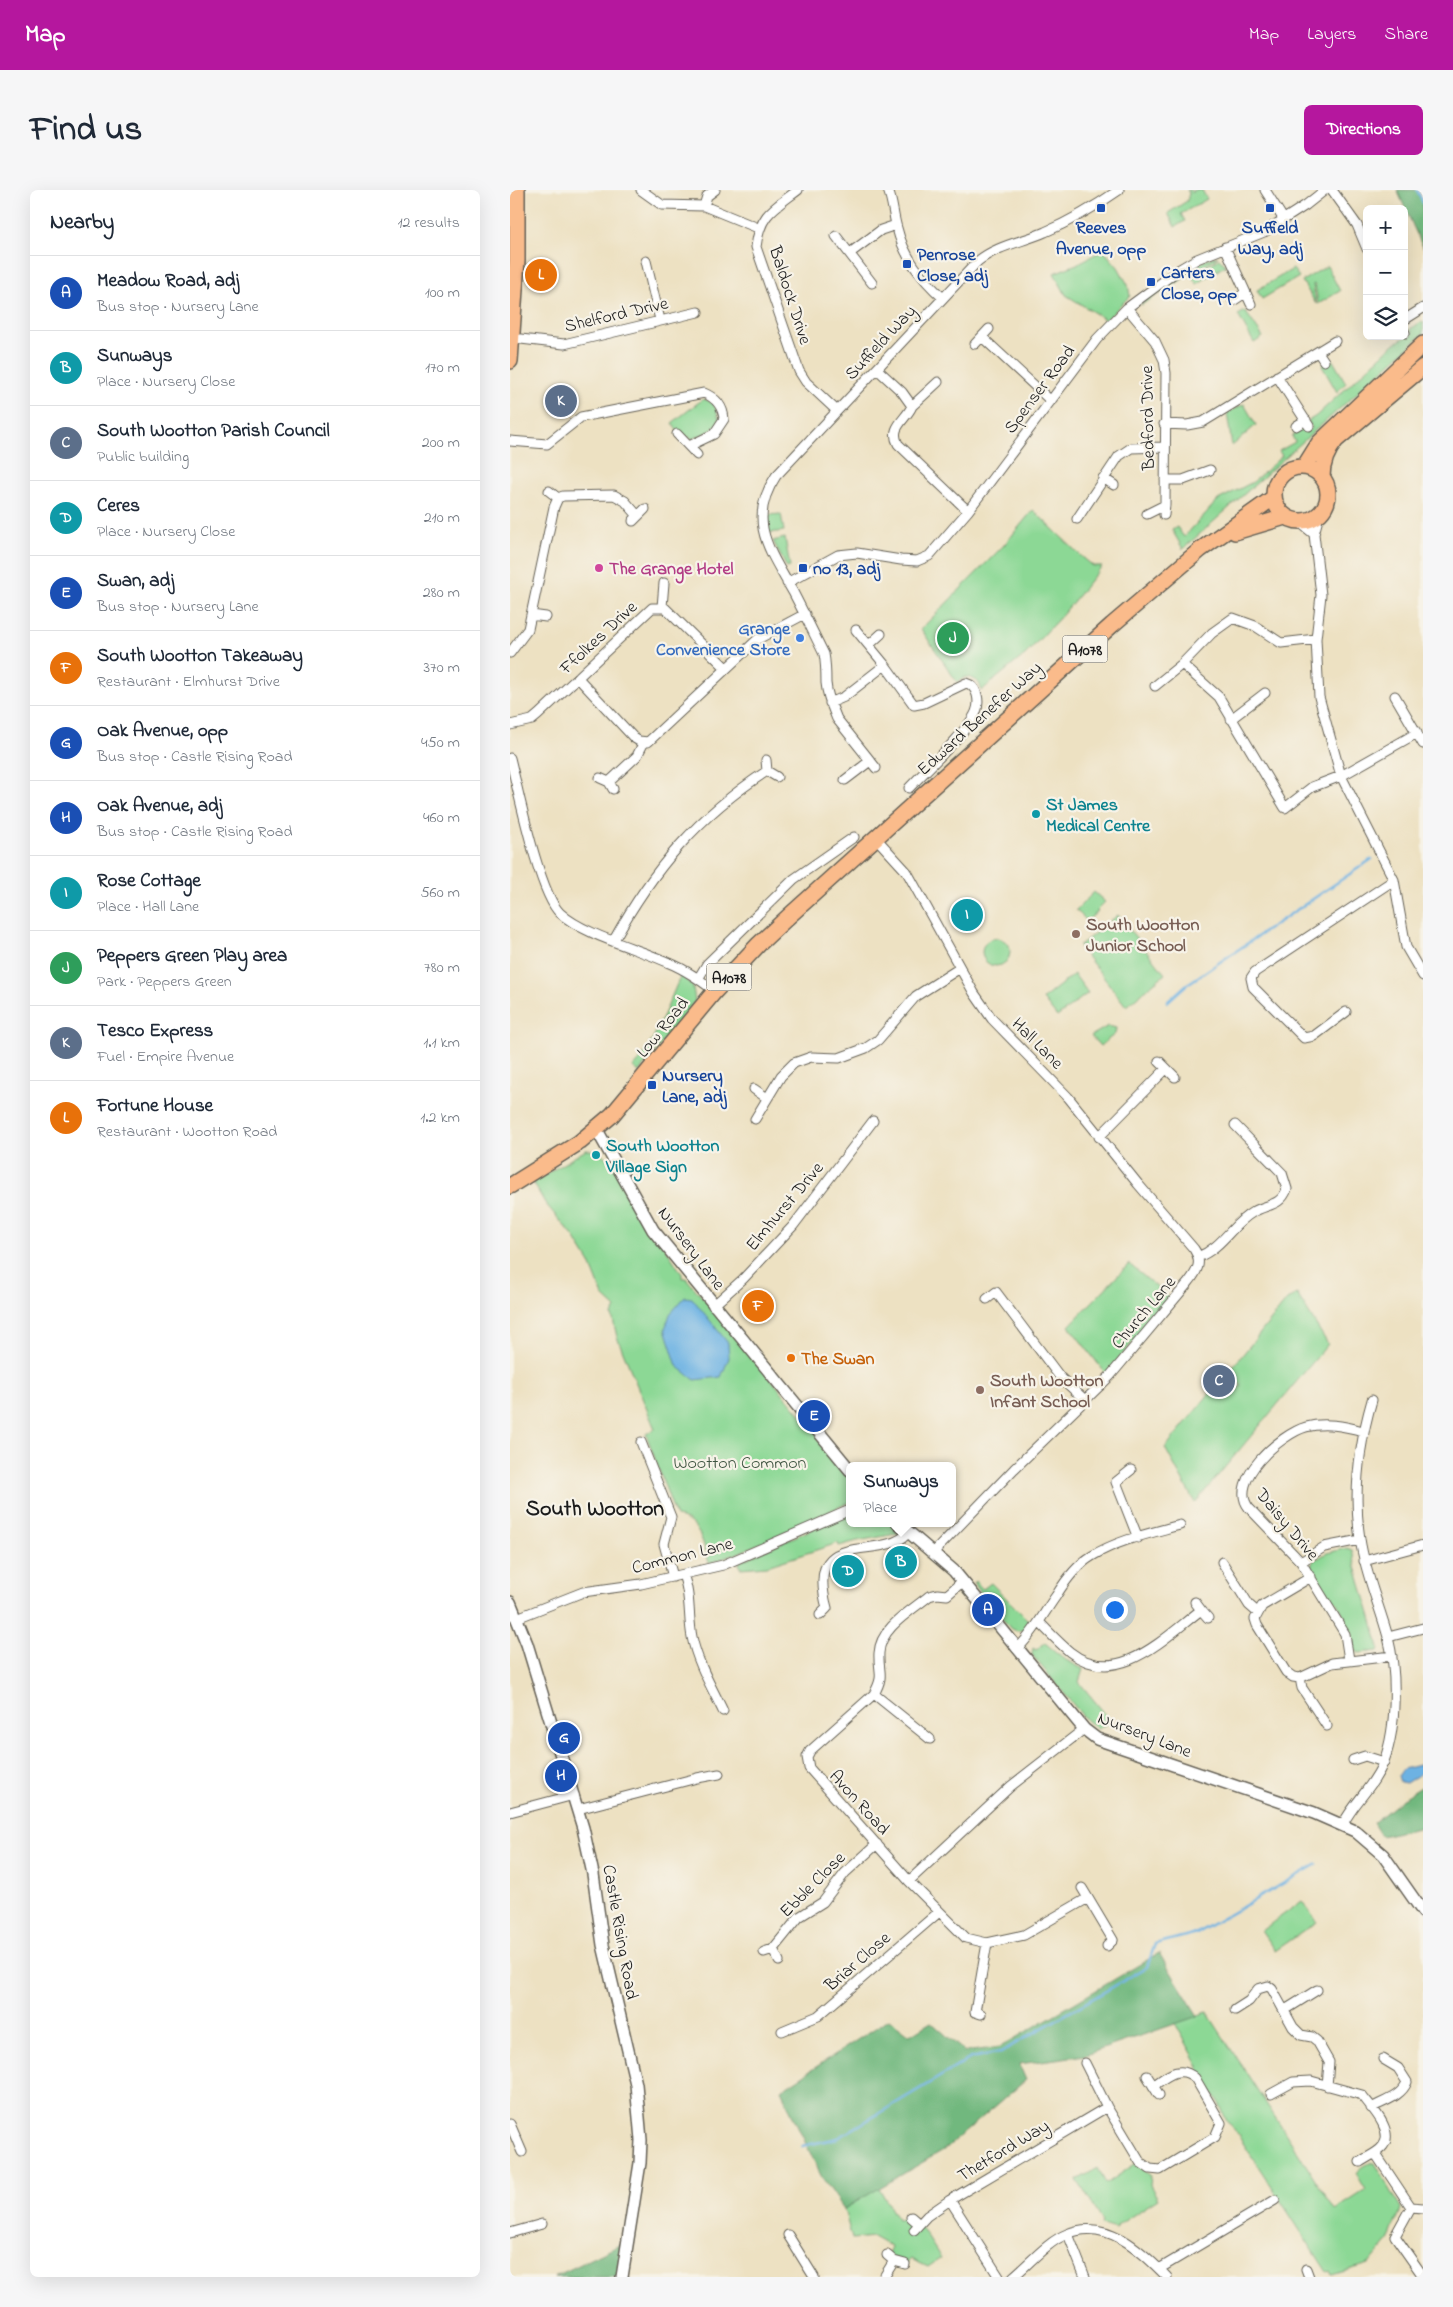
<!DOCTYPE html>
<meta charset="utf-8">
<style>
:root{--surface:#fff;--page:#f6f6f7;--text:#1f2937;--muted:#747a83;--line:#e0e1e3;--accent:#b5179e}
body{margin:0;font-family:"Indie Flower",sans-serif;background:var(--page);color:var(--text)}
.controls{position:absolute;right:15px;top:15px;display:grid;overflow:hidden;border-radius:8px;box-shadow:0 5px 20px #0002}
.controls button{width:45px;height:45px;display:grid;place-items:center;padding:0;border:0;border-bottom:1px solid var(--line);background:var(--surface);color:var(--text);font:25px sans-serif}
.you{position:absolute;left:604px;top:1419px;width:18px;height:18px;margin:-12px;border:4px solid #fff;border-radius:50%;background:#1a73e8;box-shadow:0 0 0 8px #1a73e833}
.badge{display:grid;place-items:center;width:32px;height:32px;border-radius:50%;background:var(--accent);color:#fff;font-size:16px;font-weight:700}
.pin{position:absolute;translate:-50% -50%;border:2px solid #fff;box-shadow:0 1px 5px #0006}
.popup{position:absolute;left:336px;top:1272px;width:110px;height:65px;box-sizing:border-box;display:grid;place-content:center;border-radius:8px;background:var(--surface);filter:drop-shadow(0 1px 4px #0005);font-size:16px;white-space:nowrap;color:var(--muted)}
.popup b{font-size:19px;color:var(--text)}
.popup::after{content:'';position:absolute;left:50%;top:100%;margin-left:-10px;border:10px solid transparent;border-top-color:var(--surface)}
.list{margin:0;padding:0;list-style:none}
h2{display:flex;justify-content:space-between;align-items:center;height:65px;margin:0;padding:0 20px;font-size:21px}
h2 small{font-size:16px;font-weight:400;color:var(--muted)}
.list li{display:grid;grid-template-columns:32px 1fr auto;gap:15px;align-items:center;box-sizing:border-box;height:75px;padding:0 20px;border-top:1px solid var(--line)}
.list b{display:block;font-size:19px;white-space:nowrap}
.list p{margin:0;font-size:16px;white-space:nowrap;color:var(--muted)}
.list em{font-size:16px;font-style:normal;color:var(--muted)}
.icon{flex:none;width:28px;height:28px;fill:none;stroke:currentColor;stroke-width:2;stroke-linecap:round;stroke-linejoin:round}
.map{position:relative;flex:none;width:913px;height:2087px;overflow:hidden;border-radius:8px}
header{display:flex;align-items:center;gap:30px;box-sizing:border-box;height:70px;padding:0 25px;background:var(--accent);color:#fff}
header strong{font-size:24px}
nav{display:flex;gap:28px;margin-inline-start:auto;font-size:18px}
.intro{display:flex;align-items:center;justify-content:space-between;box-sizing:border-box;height:120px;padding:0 30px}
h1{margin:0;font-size:35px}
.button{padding:12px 22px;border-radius:8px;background:var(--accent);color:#fff;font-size:18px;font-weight:700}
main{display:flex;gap:30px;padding:0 30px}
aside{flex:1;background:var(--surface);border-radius:8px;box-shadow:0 5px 20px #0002}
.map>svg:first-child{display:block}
</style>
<header>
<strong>Map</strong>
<nav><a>Map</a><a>Layers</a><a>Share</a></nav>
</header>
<div class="intro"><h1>Find us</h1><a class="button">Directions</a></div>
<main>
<aside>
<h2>Nearby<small>12 results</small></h2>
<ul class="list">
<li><span class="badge" style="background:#1a4fb4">A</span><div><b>Meadow Road, adj</b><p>Bus stop · Nursery Lane</p></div><em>100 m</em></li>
<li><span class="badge" style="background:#0f9aa8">B</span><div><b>Sunways</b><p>Place · Nursery Close</p></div><em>170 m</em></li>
<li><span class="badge" style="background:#5c6f8a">C</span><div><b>South Wootton Parish Council</b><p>Public building</p></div><em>200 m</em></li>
<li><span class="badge" style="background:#0f9aa8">D</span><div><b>Ceres</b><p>Place · Nursery Close</p></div><em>210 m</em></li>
<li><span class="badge" style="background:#1a4fb4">E</span><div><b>Swan, adj</b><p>Bus stop · Nursery Lane</p></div><em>280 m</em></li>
<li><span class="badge" style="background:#e8710a">F</span><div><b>South Wootton Takeaway</b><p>Restaurant · Elmhurst Drive</p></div><em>370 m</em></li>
<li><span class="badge" style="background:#1a4fb4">G</span><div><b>Oak Avenue, opp</b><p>Bus stop · Castle Rising Road</p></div><em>450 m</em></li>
<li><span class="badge" style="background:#1a4fb4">H</span><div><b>Oak Avenue, adj</b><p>Bus stop · Castle Rising Road</p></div><em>460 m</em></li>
<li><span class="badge" style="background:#0f9aa8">I</span><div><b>Rose Cottage</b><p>Place · Hall Lane</p></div><em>560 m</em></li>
<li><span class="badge" style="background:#2e9e5b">J</span><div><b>Peppers Green Play area</b><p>Park · Peppers Green</p></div><em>780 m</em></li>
<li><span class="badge" style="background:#5c6f8a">K</span><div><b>Tesco Express</b><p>Fuel · Empire Avenue</p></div><em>1.1 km</em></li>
<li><span class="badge" style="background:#e8710a">L</span><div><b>Fortune House</b><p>Restaurant · Wootton Road</p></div><em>1.2 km</em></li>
</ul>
</aside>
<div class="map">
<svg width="913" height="2087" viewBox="0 0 913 2087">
<rect width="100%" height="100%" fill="#f7f3e8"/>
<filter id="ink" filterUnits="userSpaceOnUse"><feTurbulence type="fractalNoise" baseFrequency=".02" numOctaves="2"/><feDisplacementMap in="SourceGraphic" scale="10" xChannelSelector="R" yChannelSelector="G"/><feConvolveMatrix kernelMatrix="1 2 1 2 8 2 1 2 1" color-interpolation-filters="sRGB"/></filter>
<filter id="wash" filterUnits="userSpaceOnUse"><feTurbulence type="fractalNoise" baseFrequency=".0096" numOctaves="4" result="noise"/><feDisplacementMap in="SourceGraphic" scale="20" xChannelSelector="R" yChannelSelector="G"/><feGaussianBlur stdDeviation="1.12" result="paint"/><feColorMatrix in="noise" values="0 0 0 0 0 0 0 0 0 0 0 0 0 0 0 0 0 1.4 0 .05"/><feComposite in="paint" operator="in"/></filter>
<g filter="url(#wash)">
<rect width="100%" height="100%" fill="#ede1c2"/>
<path fill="#8cd895" stroke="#547a58" d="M677 0H681L682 3 684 0H692L697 9 671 24 675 31 665 37 658 23 677 11 679 3Z
M593 60 608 77 618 95 620 106 596 130 556 105 544 83 567 74Z
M702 67H708L631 115 632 112 670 83Z
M709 69 716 75 687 94 681 86Z
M817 76 830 101 808 114 805 95 803 94 806 114 792 91Z
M783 79 789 87 752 109 747 100Z
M735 121 753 147 744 153 728 125Z
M913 131V144L673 359 662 340 667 337 674 347 708 310 743 292 772 266 769 261 785 252 782 246C787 242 788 238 796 242L802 238 798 231 806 226 884 154 902 143 900 139Z
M822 169 836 193 827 202 812 176Z
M193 209C204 211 207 218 208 227H210C206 242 194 243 182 249L168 242 162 233Z
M734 214 746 235 722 256 717 223Z
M523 320 570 365 583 376H592L554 423 516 464 471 501C471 492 465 488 456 487L447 492 411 439 494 355Z
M271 324 274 341 259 343 258 325Z
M275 348 280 377 277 378 263 351Z
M584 702 595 712 587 720 588 721 577 731 566 720Z
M608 725 655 784 616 816 569 756Z
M472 762a14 14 0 1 1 28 0a14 14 0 1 1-28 0Z
M564 784 578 803 547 827 533 809Z
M171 785 183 797 185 811 129 882 123 877C140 865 161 806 171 785Z
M598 836 606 838 605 844 590 856 581 846Z
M76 960C91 960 96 967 105 978L172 1084V1088H176L340 1283V1312L226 1364 199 1373C194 1355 189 1329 166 1327L136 1244 145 1239 107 1147 102 1125 106 1118 93 1106 80 1073 64 1047 35 1013 23 992Z
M619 1074 660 1108 596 1184 559 1136Z
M787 1104 818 1154 685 1313 655 1258 704 1198 707 1200 709 1197 715 1202 717 1199 724 1204 731 1195 717 1184 777 1110Z
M340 1322V1333H385L389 1340 386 1344 347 1351 329 1356 328 1353 257 1376 230 1378 229 1372Z
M837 1358 842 1360C849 1393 862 1425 869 1458L868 1461 849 1463 844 1460 842 1444 833 1429 834 1425 825 1410 820 1408 801 1377 803 1371 817 1363Z
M465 1391 473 1399 481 1393 521 1433 515 1440 507 1441 500 1438 482 1416 484 1415 480 1410 478 1411 464 1394Z
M535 1453 556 1470 573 1479 569 1492 601 1531 588 1539 577 1531 522 1465 523 1458 526 1460Z
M792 1711 807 1732 765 1761 751 1741Z
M697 1822 825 2020 856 2000 846 1983C850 1977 858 1972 865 1973L891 2018C889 2029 880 2038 880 2049L859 2074 822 2085 820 2081 817 2082 722 1936 717 1932 710 1915 688 1880 689 1876 665 1833Z
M625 1974 641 1986 640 1995 648 2009 608 2035 606 2039 591 2035 592 2030 567 1990 588 1978 596 1994Z
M369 1998 387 2029 401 2027 409 2034 431 2068 418 2077 401 2069 395 2074 377 2065 381 2057 363 2047 342 2049 334 2019Z"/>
<path fill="#71b87e" stroke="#466a4d" d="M887 0H907L913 14V58Z
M913 1596V1637L871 1646 863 1633 895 1607Z
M649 1763 688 1826 575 1865 509 1874 516 1890 435 1959 334 2019 311 1986 271 1900 379 1829 400 1845 421 1832 455 1862 490 1857Z
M112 2054 108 2087H44Z"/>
<path fill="#6db2e3" stroke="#446780" d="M175 1107 182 1108 218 1153 219 1168 211 1187 185 1190 167 1176 155 1139 160 1124Z
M913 1574V1582L896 1593 890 1592 888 1586 893 1579Z"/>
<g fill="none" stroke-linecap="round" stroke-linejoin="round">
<path stroke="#6db2e3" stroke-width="2.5" d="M907 0 913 13
M657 812 676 795 862 669
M292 1956 328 1948 461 1868 491 1862 637 1777 645 1754 687 1743 807 1674"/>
</g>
</g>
<g filter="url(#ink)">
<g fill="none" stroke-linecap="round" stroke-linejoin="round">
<g stroke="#656156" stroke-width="11">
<path id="minor" d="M131 0 152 15 194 16 248 38
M288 0C263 19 250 24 246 57L289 181 296 192 326 220
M378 0C383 12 383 25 387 38 394 67 411 88 433 108
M755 0 774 30
M822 0 847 35 857 59
M194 16 197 6 205 0
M326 46 362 93
M715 57 741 114
M340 63 371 40 386 35
M136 71 150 130
M723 111 735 103
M617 118 645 151 654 170 656 183 655 315 637 324
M894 130 913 118
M894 141 895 143
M472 147 541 211
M2 148 54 154 188 122
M465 154 479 139
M808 162 814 171
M367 179 392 202 402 216C396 230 379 237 388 254L458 321
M767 186 799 236
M402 216 428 192
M654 234 677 235 693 232 825 151
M786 236 796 230
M167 244 187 265
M0 251 37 254 71 227 194 203C206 208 213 216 214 229L204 244 179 256
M593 288 604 295
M655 290H673L700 280
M39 301 48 308
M654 325 655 315
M809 325 804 344 811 405 806 449 809 507 831 586 884 690 896 757 913 786
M567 329 609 266 621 258 654 257
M123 331 135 319
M788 331 804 344
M277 393 328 365 347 363 391 370 407 371 419 366 458 321 587 149 617 118 670 79 687 69 754 42 796 15 815 0
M152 417 154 393
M21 425 36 427
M346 440 375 475
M359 455 371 444
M0 463 18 439 44 317 48 308 53 306 104 305 115 311 128 326
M672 474 709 507 775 618 802 597 831 586 907 543
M68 488 124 548 129 551 138 552 248 449 295 424
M645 496 672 474 702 443 723 428 745 436 771 453 806 449
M885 506 913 554
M320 513 334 507 375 475 404 515 414 513 456 493C468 496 470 512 466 522 458 541 416 580 399 598
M721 529 755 503
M0 535 22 530 28 525 142 418H155L216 478
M0 568C8 599 29 704 50 723 74 745 126 758 157 772 175 779 190 790 205 801
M256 570 257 581 267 587
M366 578 327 529C322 517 317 506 316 493 316 483 316 474 314 464 304 444 294 423 283 402 260 361 236 331 266 286L468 71C488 55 513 52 535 42 561 31 586 16 609 0
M90 588 99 592 103 599
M335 590 360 571
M99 592 127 566 134 552
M366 648 397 682 464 803 482 829 558 907 628 994 684 1059C693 1072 687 1082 678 1093L600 1186 504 1279 423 1363
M104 750C143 679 188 626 257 581
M188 789 197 774 284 689 344 647
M836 822 804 846 794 848 743 797 741 788 745 782 884 690
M649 871 665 887
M244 899 257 908
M245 929 271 886 284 873 301 867 329 868 356 858 368 850 406 806 450 778
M589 947 656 879
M688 1067C712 1058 722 1034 743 1022 757 1014 771 1016 777 999L772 983 725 935
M477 1109 486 1102 550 1187 575 1210
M203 1116 233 1089 283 1036 363 931
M131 1252 161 1327 154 1354 163 1387
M621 1280 606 1292 628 1348
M854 1371 913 1355
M712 1372 739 1415 747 1422
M791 1372 814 1357 850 1350
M173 1385C181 1404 178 1427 182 1447 187 1472 202 1498 213 1521
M801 1387 752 1416 745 1429 747 1435 776 1482 783 1487 790 1488 822 1473 882 1466
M453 1391 437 1405 427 1404 419 1406C401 1421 370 1438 369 1463 368 1483 375 1484 364 1504L300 1561 297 1567 299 1578 399 1691 456 1748 477 1753 514 1745 578 1708 603 1750 597 1756
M691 1420 698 1428
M310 1425 317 1418C294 1335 371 1373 398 1343
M7 1428 73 1402 131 1394 213 1375 340 1320
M529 1432C539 1442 549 1453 560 1462 607 1499 654 1448 691 1420L685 1412
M878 1447 913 1438
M507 1459C524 1443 533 1424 546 1406 555 1391 567 1375 582 1366 608 1350 641 1343 670 1335
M839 1470 835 1444 791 1372 739 1318C717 1291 771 1244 796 1237 815 1232 834 1236 853 1241
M790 1488 792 1498 817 1536
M364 1504 420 1549
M843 1570 855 1566 874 1572
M68 1619 187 1588 209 1584
M0 1622 64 1605
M833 1634C844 1612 865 1595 874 1571 887 1537 887 1482 878 1447 869 1414 855 1383 850 1349 843 1302 849 1255 862 1210
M399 1691 501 1596 574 1539
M572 1698 578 1708
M254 1762 263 1759
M269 1771 263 1759 289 1727 313 1712 335 1683 367 1654
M725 1820 739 1811 748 1799 758 1796 762 1799 783 1837 791 1845 802 1847 807 1851 819 1872 817 1896
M775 1820 807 1800
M471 1824 465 1822 477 1753
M272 1841 308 1826 429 1722
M575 1873 597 1917 630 1972 640 1979 650 1980 705 1947 711 1933 685 1888C670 1874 657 1886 643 1896
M637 1886 649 1905
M761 1904 783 1892 801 1891 852 1905C861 1917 885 1941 873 1956 868 1963 857 1967 850 1972
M861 1918C874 1911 892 1906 897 1892L888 1878 873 1869
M0 1934 12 1962
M865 1963 901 2017 913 2018
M440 2010 489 2087
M901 2017 885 2046 913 2086
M401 2027 409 2034
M404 2040 417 2026 440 2010 597 1917
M0 2043 32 2034
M558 2044 575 2087
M278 2045 304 2087
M377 2065 384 2071 395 2074
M649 2079 765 2010
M796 2079 799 2087
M374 2087 384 2071
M503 2087C520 2073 537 2052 557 2044 596 2027 632 2061 657 2087"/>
</g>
<g stroke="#656156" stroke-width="14">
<path id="tertiary" d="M87 940 143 1040 340 1280
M388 1333 444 1381 574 1539 587 1549 804 1623 845 1641 873 1665 913 1722
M0 1412 17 1454 73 1638 83 1684 93 1755 126 1894 131 1950 130 1973 112 2087"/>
</g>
<g stroke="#656156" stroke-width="18">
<path id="primary" d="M0 171 7 71V0
M764 304a27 27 0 1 1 54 0a27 27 0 1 1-54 0Z
M794 277 809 253 913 154
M812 287C812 272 817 261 826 250L913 177
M725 342 775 327
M0 996 70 952 102 925 205 801 249 754 279 726 602 435 690 360 763 308"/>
</g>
<use href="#minor" stroke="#fff" stroke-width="9"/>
<use href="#tertiary" stroke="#fff" stroke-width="11"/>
<use href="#primary" stroke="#fabb8b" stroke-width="15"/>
</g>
</g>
<g fill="#1a4fb4" stroke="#f7f3e8" stroke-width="2">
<rect x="586" y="13" width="10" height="10" rx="2.5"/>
<rect x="755" y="13" width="10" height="10" rx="2.5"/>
<rect x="392" y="69" width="10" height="10" rx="2.5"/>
<rect x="636" y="87" width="10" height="10" rx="2.5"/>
<rect x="288" y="373" width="10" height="10" rx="2.5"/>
<rect x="137" y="890" width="10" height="10" rx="2.5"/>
</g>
<circle fill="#d1479c" stroke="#f7f3e8" stroke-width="2" cx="89" cy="378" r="5"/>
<circle fill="#3f7fe0" stroke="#f7f3e8" stroke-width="2" cx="290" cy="448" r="5"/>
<g fill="#0f9aa8" stroke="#f7f3e8" stroke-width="2">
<circle cx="526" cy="624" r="5"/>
<circle cx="86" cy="965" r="5"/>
</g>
<g fill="#8d6e63" stroke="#f7f3e8" stroke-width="2">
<circle cx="566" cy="744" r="5"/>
<circle cx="470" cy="1200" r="5"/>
</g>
<circle fill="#e8710a" stroke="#f7f3e8" stroke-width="2" cx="281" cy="1168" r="5"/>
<g text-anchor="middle" stroke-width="4.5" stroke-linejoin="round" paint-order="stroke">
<g fill="#f7f3e8" stroke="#5e5c59" stroke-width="1">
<rect x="552.5" y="445.5" width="45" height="27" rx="4"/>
<rect x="196.5" y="773.5" width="45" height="27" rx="4"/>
</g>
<g font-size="16" font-weight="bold" fill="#1c1c1c">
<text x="575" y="465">A1078</text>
<text x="219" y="793">A1078</text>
</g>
<g font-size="18" font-weight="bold" fill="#164399" stroke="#f7f3e8" text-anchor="start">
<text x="591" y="43" text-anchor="middle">Reeves<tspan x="591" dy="21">Avenue, opp</tspan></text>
<text x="760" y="43" text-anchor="middle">Suffield<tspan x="760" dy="21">Way, adj</tspan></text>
<text x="407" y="70">Penrose<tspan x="407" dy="21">Close, adj</tspan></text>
<text x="651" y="88">Carters<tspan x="651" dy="21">Close, opp</tspan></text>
<text x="303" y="384">no 13, adj</text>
<text x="152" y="891">Nursery<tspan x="152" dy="21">Lane, adj</tspan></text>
</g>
<g font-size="18" fill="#1c1c1c" stroke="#f7f3e8">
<text transform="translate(281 105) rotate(72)" y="6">Baldock Drive</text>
<text transform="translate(106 124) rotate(-13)" y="6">Shelford Drive</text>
<text transform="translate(370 152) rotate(-47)" y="6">Suffield Way</text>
<text transform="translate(529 199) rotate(-53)" y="6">Spenser Road</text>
<text transform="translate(637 228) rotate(-91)" y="6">Bedford Drive</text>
<text transform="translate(88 447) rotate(-43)" y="6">Ffolkes Drive</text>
<text transform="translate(469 528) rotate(-42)" y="6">Edward Benefer Way</text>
<text transform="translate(152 837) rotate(-51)" y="6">Low Road</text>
<text transform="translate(528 853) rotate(45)" y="6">Hall Lane</text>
<text transform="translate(274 1016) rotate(-50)" y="6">Elmhurst Drive</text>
<text transform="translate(182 1058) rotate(53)" y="6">Nursery Lane</text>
<text transform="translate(633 1122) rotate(-50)" y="6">Church Lane</text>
<text transform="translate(778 1334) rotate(50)" y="6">Daisy Drive</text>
<text transform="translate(172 1365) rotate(-14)" y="6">Common Lane</text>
<text transform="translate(635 1544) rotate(21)" y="6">Nursery Lane</text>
<text transform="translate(350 1612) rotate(48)" y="6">Avon Road</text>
<text transform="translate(302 1694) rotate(-45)" y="6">Ebble Close</text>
<text transform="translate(111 1742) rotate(80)" y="6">Castle Rising Road</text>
<text transform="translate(347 1771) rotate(-41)" y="6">Briar Close</text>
<text transform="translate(493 1960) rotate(-31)" y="6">Thetford Way</text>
</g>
<g font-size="18" font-weight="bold" fill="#b23c85" stroke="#f7f3e8" text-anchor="start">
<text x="99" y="384">The Grange Hotel</text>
</g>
<g font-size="18" font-weight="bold" fill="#366cbe" stroke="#f7f3e8" text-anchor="end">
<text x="280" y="444">Grange<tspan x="280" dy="21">Convenience Store</tspan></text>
</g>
<g font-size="18" font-weight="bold" fill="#0d838f" stroke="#f7f3e8" text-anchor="start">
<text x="536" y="620">St James<tspan x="536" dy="21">Medical Centre</tspan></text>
<text x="96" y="961">South Wootton<tspan x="96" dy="21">Village Sign</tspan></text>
</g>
<g font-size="18" font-weight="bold" fill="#785e54" stroke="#f7f3e8" text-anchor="start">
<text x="576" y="740">South Wootton<tspan x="576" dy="21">Junior School</tspan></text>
<text x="480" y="1196">South Wootton<tspan x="480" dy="21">Infant School</tspan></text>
</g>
<g font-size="18" font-weight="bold" fill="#c56008" stroke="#f7f3e8" text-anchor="start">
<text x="291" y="1174">The Swan</text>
</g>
<g font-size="18" fill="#3e5440" stroke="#f7f3e8">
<text x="230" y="1278">Wootton Common</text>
</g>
<g font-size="22" font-weight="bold" fill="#1c1c1c" stroke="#f7f3e8">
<text x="85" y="1325">South Wootton</text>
</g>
</g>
</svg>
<div class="controls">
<button>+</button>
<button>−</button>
<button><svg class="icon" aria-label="layers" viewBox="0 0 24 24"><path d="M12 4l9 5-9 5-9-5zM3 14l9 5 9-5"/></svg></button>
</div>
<div class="you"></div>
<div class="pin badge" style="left:478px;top:1420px;background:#1a4fb4">A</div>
<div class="pin badge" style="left:391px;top:1372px;background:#0f9aa8">B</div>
<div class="popup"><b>Sunways</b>Place</div>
<div class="pin badge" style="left:709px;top:1191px;background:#5c6f8a">C</div>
<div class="pin badge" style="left:338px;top:1381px;background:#0f9aa8">D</div>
<div class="pin badge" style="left:304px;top:1226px;background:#1a4fb4">E</div>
<div class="pin badge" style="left:248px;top:1116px;background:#e8710a">F</div>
<div class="pin badge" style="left:54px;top:1548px;background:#1a4fb4">G</div>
<div class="pin badge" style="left:51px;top:1586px;background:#1a4fb4">H</div>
<div class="pin badge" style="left:457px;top:725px;background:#0f9aa8">I</div>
<div class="pin badge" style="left:443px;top:448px;background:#2e9e5b">J</div>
<div class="pin badge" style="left:51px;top:211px;background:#5c6f8a">K</div>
<div class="pin badge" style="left:31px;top:85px;background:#e8710a">L</div>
</div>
</main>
